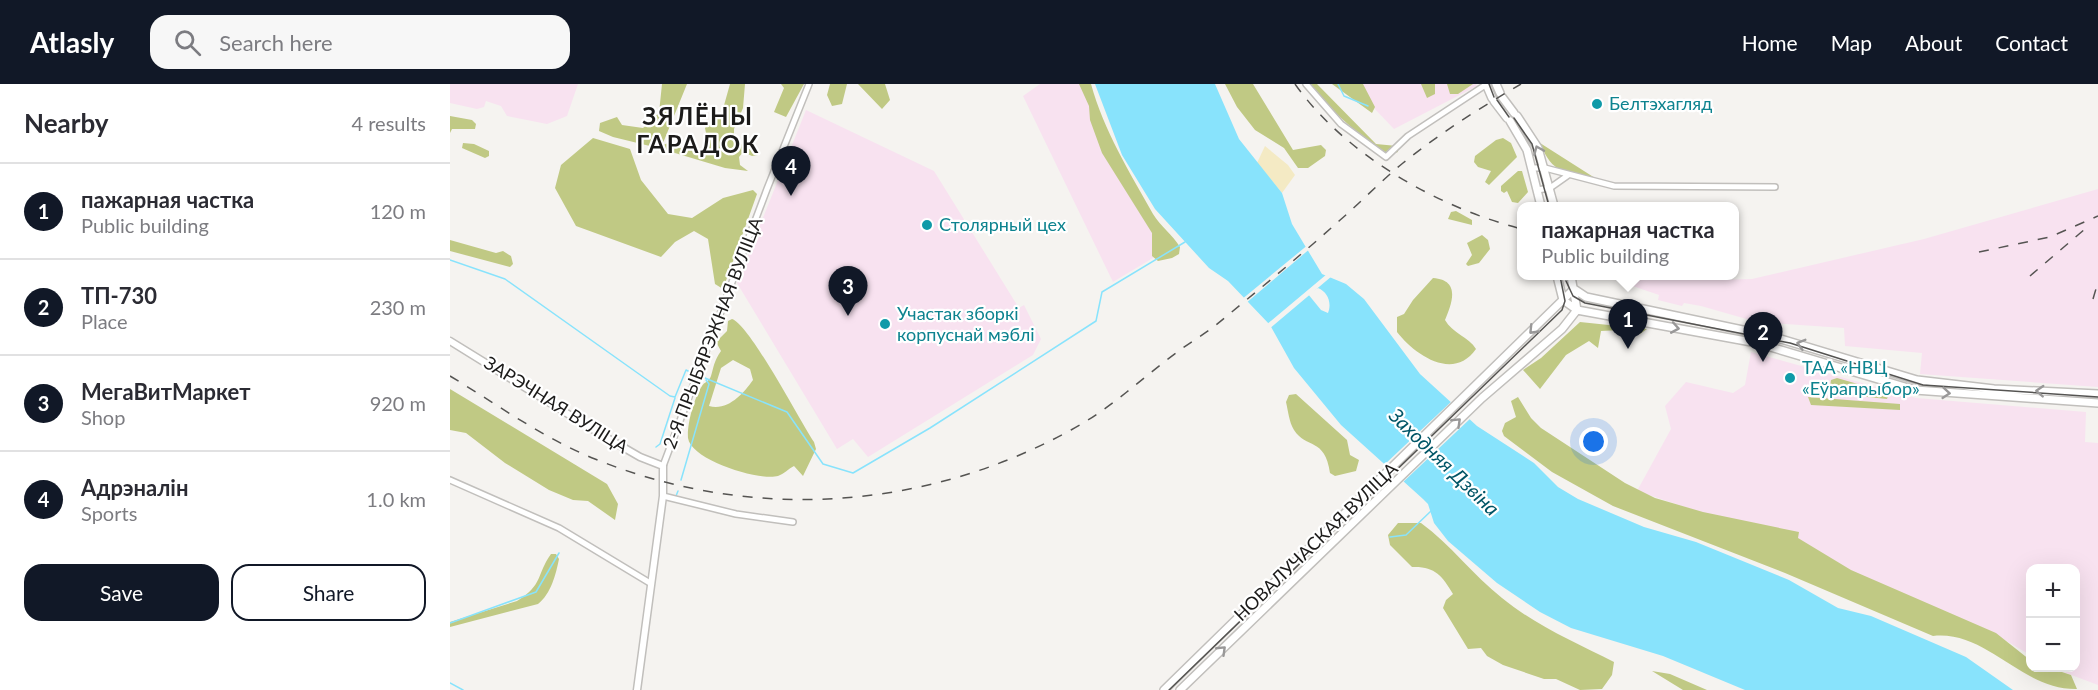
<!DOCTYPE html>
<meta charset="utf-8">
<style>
:root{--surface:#fff;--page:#f7f7f7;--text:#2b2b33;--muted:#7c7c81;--line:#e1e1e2;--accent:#111827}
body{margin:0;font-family:Lato,sans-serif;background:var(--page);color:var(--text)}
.controls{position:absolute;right:18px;bottom:18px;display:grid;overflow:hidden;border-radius:12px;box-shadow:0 6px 24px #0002}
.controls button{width:54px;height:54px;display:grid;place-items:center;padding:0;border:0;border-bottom:2px solid var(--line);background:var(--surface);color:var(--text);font:30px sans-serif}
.you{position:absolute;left:1144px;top:358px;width:21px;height:21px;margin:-15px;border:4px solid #fff;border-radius:50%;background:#1a73e8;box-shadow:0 0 0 9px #1a73e833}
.badge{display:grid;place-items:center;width:39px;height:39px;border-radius:50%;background:var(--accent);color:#fff;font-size:20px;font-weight:700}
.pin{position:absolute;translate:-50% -50px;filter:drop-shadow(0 2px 3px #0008)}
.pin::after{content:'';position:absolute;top:32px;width:21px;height:18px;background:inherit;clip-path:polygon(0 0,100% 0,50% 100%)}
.popup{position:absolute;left:1067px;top:118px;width:222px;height:78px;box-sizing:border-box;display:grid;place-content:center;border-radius:12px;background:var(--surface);filter:drop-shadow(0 2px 4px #0005);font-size:20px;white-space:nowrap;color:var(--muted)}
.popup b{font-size:22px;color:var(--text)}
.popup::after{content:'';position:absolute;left:50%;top:100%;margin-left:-12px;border:12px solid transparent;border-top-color:var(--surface)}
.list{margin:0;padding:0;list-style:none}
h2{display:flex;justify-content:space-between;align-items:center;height:78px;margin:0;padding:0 24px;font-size:26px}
h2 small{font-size:20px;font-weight:400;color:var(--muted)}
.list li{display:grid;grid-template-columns:39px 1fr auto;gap:18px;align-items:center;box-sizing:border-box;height:96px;padding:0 24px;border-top:2px solid var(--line)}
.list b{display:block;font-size:22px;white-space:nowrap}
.list p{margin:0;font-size:20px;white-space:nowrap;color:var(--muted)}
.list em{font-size:20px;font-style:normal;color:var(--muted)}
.actions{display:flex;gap:12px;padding:18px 24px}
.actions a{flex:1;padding:14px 0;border:2px solid var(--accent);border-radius:18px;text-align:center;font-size:21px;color:var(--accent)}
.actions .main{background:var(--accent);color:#fff}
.icon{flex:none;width:33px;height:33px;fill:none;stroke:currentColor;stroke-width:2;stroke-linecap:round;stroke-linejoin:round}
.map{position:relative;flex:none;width:1648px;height:606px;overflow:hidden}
header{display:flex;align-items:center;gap:36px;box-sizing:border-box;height:84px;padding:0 30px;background:var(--accent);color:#fff}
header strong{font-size:28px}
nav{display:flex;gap:33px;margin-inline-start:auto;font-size:21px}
.search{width:420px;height:54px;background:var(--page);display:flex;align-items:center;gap:15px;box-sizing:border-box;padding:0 21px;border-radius:18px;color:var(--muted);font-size:22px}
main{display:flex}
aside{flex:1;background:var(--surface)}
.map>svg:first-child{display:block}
</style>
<header>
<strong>Atlasly</strong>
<div class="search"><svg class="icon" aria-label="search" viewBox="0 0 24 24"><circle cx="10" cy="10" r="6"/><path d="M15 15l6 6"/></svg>Search here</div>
<nav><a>Home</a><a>Map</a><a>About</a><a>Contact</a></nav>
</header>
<main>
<aside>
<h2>Nearby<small>4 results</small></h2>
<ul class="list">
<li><span class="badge">1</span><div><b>пажарная частка</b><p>Public building</p></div><em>120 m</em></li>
<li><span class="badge">2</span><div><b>ТП-730</b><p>Place</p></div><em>230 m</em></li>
<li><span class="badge">3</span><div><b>МегаВитМаркет</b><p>Shop</p></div><em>920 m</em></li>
<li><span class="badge">4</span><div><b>Адрэналін</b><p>Sports</p></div><em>1.0 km</em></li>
</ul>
<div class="actions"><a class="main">Save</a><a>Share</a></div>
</aside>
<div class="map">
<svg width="1648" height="606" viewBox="0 0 1648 606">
<rect width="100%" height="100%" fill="#f5f3f0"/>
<path fill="#f8e2f0" d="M0 0H128L117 32 97 40 57 32 51 22 36 17 34 23 27 25 0 19Z
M590 0H631L718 165 663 198 573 12Z
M901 0H1026L1027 2 944 45Z
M356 26 484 87 569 224 574 221 591 255 583 271 418 373 403 355 387 365 287 199Z
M1648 105V303L1470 290 1472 269 1395 262 1394 244 1307 238 1251 222 1234 219 1232 222 1208 216 1209 211 1168 197 1169 192H1230L1263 196 1302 195 1474 155Z
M1301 268 1466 314 1636 328 1635 358 1648 359V601L1603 584H1626V484H1580V571L1538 546 1253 429 1187 407 1221 345 1215 322 1236 298 1283 309 1295 301Z"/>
<path fill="#c0c984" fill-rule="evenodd" d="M212 0H237L213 59 208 64 163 53 149 47 150 39 167 33 172 41 193 44 209 29Z
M280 0H295L293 24 284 45V57L307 67 308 71 302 72 293 68 289 73 290 81 298 87 275 84 215 66 213 61 218 59 229 64 255 66 258 59 255 44 261 36 271 32Z
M331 0H354L336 33 324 28 334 4Z
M380 0H397L392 20 382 22 377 11Z
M408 0H435L440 16 432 25Z
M629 0H641C654 47 680 89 703 130 710 142 723 151 730 163L729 170 722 174 708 177 702 172V149L652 69 640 36 639 22Z
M775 0H803L843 66 871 61 876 66 875 72 858 84H848L834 64 805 46 787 23Z
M860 0H867L926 60 947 62 948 68 938 71 929 68 881 25Z
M882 0H913L925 23 922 29Z
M971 0H985V10L977 14Z
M997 0H1023L1008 10H1000Z
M0 32 22 36 26 40 25 45H2L0 49Z
M143 54 180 65 191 96 218 130 242 134 273 114 303 106 307 110 273 205 265 200 258 155 244 147 225 158 211 173 126 142 105 104 111 81Z
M1053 54 1061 59 1067 73 1039 101 1035 98 1041 87 1028 83 1024 78 1025 72 1046 56Z
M13 59 24 60 39 67V72L35 74 12 64Z
M1090 59 1145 94C1114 87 1103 91 1090 59Z
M1068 87H1072L1078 108 1068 119 1062 118 1057 107 1054 109 1051 107V102Z
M1006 127 1022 136V141L998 135 1001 128Z
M1032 151 1038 156 1040 165 1029 179 1018 182 1016 180 1022 171 1017 159Z
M0 156 46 169 53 167 61 172 63 180 60 183 0 167Z
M983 194C1011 196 1002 219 995 236 1002 249 1019 253 1026 265 1003 298 964 270 947 248V233L954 230 963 216Z
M282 235C300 241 350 337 364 358L366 365 353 392 344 382C338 385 334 390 328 392 308 397 241 376 238 354 237 340 244 314 252 302 254 298 259 298 261 292 264 282 264 277 271 267L266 258 277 247 278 237ZM283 276 300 285 303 296C293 310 278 327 259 322L271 284Z
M1130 238 1197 245 1190 250 1171 246 1151 247 1148 264 1139 257 1116 271 1090 305 1073 286 1091 274Z
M1387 294 1439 309 1437 315 1379 309 1381 296Z
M0 305 157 400 168 420 165 436 138 417 123 416 99 406 55 379 16 349 0 346Z
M846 310 897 356 900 371 909 376 906 387 885 392 880 389C875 353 856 365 844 346 839 338 838 326 836 318L839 311Z
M1068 313 1081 334 1091 344 1175 399 1205 414 1253 428 1349 448 1348 454 1401 486 1546 549 1580 576V584H1600L1621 591 1627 605C1571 606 1537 546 1483 552L1335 489 1163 422 1102 388 1054 352 1052 347 1055 339 1066 333 1061 317Z
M1358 313 1450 320V326L1361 321Z
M948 439H971C1001 461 1023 491 1052 514 1085 541 1126 559 1164 578L1162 591 1152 605 1130 606 1106 595H1094L1053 581 1037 572 1031 564 1018 565 993 524 996 516 1003 510C992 491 984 482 962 483L940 461 938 451Z
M101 470H106L109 475C106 490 101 510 88 520L0 543V538L67 517C94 500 86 491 101 470Z
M1202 587 1220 590 1257 606H1233Z"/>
<path fill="#f4eac4" d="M815 62 838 81 845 91 832 109 807 79Z"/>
<path fill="#88e3fc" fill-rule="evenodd" d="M645 0H765L789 55 832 109 842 140 872 190 896 200 914 215 970 290 1027 342 1084 379 1108 403 1128 415 1194 443 1246 458 1339 496 1388 524 1421 532 1516 573 1563 606H1295L1213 572 1121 544 1090 528 1047 499 998 457 984 439 978 420 973 415 891 341 844 284 820 241 778 197 759 184 705 125 672 71ZM868 204C878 208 882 219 878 229L871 226 858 210Z"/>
<path fill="#f5f3f0" d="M859 160 862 163 795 220 791 216Z
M877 190 882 192 819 245 816 241Z
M1003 316 1022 333 951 400 933 382Z"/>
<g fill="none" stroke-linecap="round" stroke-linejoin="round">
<path stroke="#88e3fc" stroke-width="1.5" d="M888 0 894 12 918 22
M0 176 55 195 220 312 225 313 236 286 242 289
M255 294 337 328 373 380 403 389 480 344 646 237 652 208 735 158
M206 363 210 360 225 314
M231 396 259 300 256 296
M226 412 228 407
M940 453 956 451 981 427
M0 539 86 508 109 469
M0 599 13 606"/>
<g stroke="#c1bfbc" stroke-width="8">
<path id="minor" d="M856 0 891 40 936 73 958 52 1037 0
M1083 84H1095L1164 102 1325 103
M1087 106 1100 104 1117 92
M213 382 317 105 359 0
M0 396 109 444 200 499
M213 412 286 430 343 438"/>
</g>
<g stroke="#c1bfbc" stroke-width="9">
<path id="tertiary" d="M0 257 152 351 190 373 213 382V412L187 606"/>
</g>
<g stroke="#c1bfbc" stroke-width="10">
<path id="secondary" d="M1036 0 1042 14
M1046 0 1050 9
M1052 13 1064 29
M1044 17 1057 34
M1067 32 1088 64 1104 122
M1060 37 1077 66 1091 122
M1107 192 1113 216 1127 226 1307 259 1465 306 1648 319
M1124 205 1136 213 1321 252 1467 296 1544 305 1648 310
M714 606 1124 205
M730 606 1032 314 1112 245 1127 226 1121 192"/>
</g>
<use href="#minor" stroke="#fff" stroke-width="5"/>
<use href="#tertiary" stroke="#fff" stroke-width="6"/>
<use href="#secondary" stroke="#fff" stroke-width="7"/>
<path stroke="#555452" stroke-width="1.5" d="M1039 0 1044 13
M1047 16 1059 33
M1064 34 1082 60 1099 122
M1116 197 1123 212 1135 219 1340 259 1473 301 1648 313
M719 606 1112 226 1115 217 1110 192"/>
<path stroke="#555452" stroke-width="1.5" stroke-dasharray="10 10" stroke-linecap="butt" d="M845 0C895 71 989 124 1072 145
M1529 168 1600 153 1648 132
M1580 192 1635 145
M1643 215 1648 198
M0 292C48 321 93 354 145 375 301 438 474 427 621 346 660 325 691 295 726 269 739 259 753 251 766 241 807 207 849 173 889 137 911 118 931 97 953 79 990 49 1030 24 1071 0"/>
</g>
<defs><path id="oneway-chevron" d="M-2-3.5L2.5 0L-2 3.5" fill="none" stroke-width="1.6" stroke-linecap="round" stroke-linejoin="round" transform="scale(1.5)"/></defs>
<g stroke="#999898">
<use href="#oneway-chevron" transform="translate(1088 66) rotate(-113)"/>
<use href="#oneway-chevron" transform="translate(1225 244) rotate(10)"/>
<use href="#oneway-chevron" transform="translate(1083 246) rotate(134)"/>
<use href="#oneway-chevron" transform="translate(1351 260) rotate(-164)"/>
<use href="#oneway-chevron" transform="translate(1590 307) rotate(-177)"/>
<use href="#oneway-chevron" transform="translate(1496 309) rotate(5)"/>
<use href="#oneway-chevron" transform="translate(1007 338) rotate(-44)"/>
<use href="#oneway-chevron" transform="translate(772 566) rotate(-44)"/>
</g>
<g fill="#0f9aa8" stroke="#fff" stroke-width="2">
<circle cx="1147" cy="20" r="6"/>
<circle cx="477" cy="141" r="6"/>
<circle cx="435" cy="240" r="6"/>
<circle cx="1340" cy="294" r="6"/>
</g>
<g text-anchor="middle" stroke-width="4.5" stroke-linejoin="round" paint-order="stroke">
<g font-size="18" fill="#0d838f" stroke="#fff" text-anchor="start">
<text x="1159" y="26">Белтэхагляд</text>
<text x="489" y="147">Столярный цех</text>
<text x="447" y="236">Участак зборкі<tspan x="447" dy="21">корпуснай мэблі</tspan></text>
<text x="1352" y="290">ТАА «НВЦ<tspan x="1352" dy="21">«Еўрапрыбор»</tspan></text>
</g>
<g font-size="18" fill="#1c1b1a" stroke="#fff">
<text transform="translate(263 249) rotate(-69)" y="6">2-Я ПРЫБЯРЭЖНАЯ ВУЛІЦА</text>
<text transform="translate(106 321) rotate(32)" y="6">ЗАРЭЧНАЯ ВУЛІЦА</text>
<text transform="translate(866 458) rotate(-44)" y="6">НОВАЛУЧАСКАЯ ВУЛІЦА</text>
</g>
<g font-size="20" font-style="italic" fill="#056" stroke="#fff">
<text transform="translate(994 378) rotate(44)" y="7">Заходняя Дзвіна</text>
</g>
<g font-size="24" font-weight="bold" letter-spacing="1.5" fill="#1c1b1a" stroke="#fff">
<text x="248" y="41">ЗЯЛЁНЫ<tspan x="248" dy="28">ГАРАДОК</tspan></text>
</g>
</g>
</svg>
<div class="controls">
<button>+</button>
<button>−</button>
</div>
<div class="you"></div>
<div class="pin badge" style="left:1178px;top:265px">1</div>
<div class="popup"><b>пажарная частка</b>Public building</div>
<div class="pin badge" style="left:1313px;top:278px">2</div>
<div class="pin badge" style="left:398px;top:232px">3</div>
<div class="pin badge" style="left:341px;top:112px">4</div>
</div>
</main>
